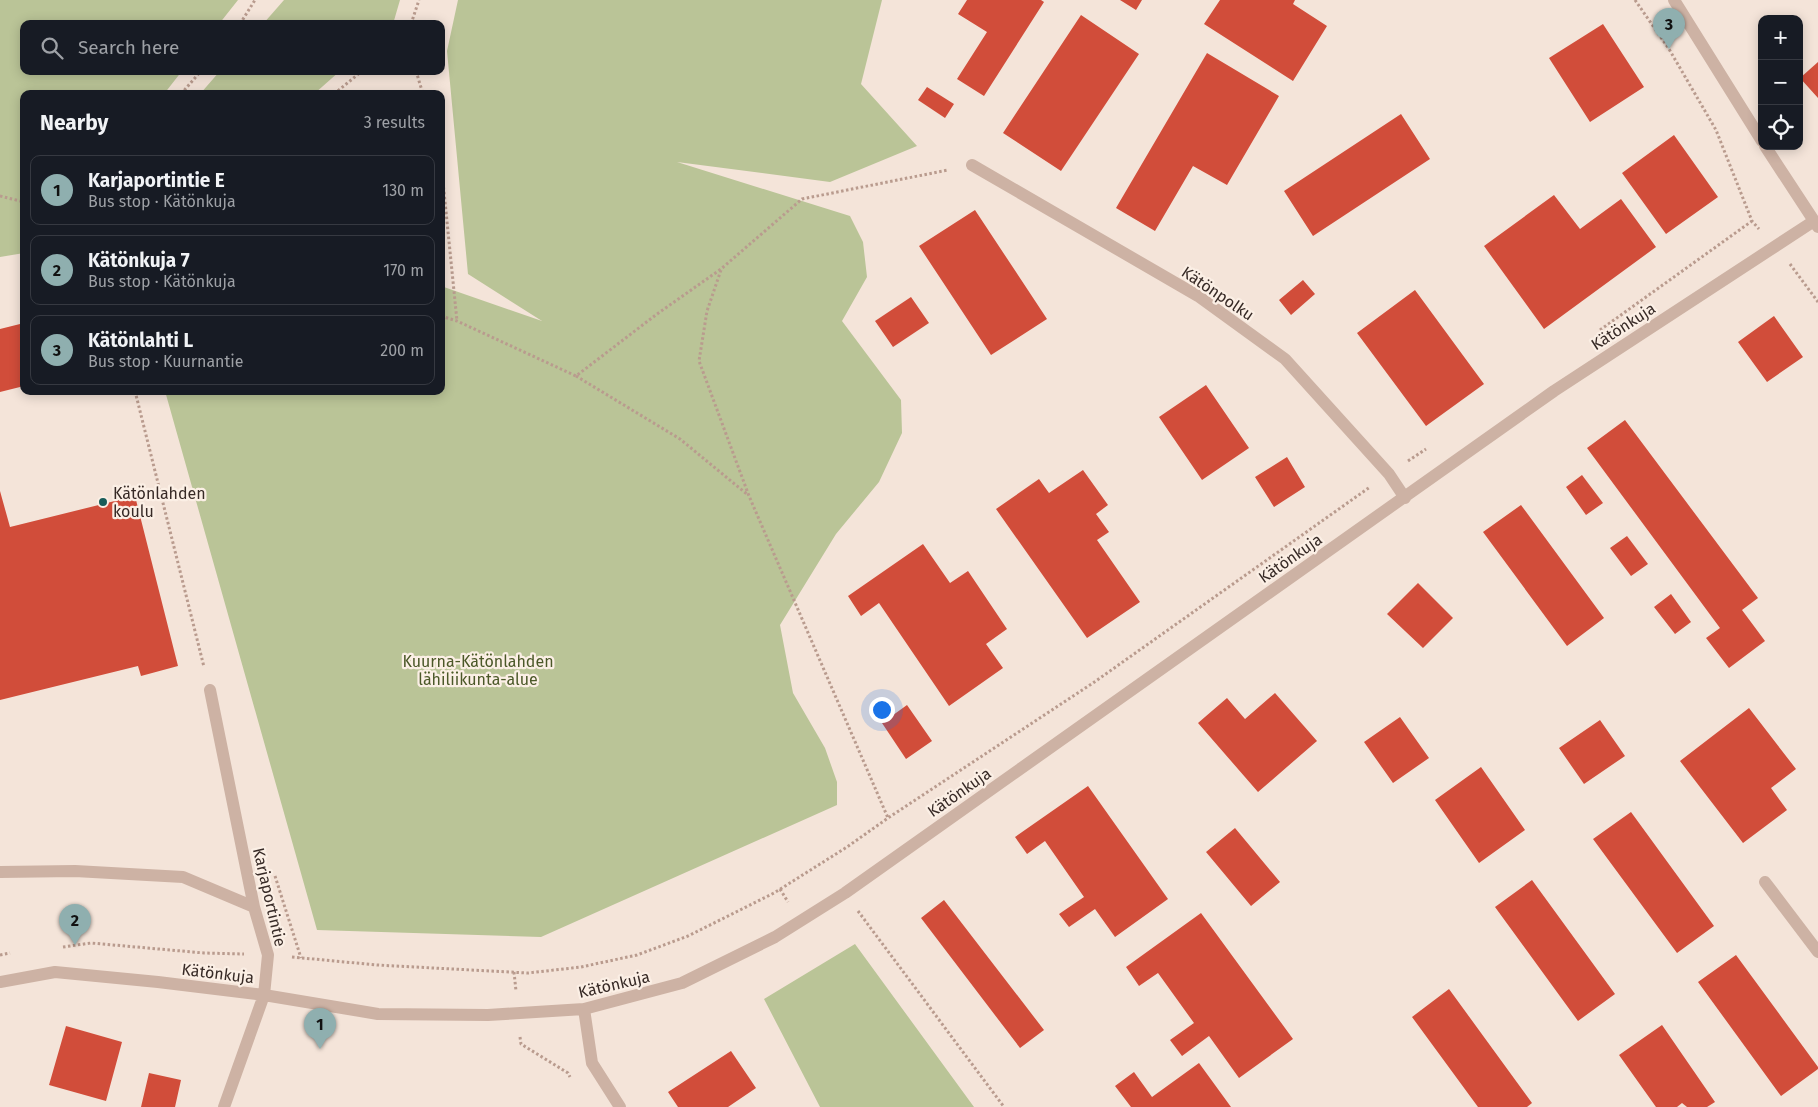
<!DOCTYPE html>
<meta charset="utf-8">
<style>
:root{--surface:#171b24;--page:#242831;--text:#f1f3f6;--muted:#9ea1a6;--line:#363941;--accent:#8fafaf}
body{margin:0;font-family:"Fira Sans",sans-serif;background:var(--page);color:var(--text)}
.controls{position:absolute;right:15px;top:15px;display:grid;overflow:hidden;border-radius:10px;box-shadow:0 2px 12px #0003}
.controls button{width:45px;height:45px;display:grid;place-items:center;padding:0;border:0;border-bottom:1px solid var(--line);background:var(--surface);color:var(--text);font:25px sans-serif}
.you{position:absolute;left:881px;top:709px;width:18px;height:18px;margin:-12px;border:4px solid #fff;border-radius:50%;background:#1a73e8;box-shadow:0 0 0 8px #1a73e833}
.badge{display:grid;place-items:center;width:32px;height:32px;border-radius:50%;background:var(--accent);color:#111;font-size:16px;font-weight:700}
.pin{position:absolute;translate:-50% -41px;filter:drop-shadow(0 1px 2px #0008)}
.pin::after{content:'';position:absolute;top:26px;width:18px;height:15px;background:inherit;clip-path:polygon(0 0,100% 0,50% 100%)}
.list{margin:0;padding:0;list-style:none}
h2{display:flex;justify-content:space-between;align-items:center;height:65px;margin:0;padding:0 20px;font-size:21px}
h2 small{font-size:16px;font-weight:400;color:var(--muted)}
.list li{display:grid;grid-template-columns:32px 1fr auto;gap:15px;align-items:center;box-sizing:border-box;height:70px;margin:0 10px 10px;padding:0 10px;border:1px solid var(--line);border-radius:10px}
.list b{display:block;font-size:19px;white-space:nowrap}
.list p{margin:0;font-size:16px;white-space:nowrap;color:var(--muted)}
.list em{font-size:16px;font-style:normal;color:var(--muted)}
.icon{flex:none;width:28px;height:28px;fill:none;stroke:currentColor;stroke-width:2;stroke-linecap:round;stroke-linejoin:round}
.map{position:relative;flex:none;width:1818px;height:1107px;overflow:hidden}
.search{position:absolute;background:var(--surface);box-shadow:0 2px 12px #0003;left:20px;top:20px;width:425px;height:55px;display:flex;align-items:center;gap:12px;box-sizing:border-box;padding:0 18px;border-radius:10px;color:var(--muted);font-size:19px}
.panel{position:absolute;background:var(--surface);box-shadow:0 2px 12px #0003;left:20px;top:90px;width:425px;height:305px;border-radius:10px}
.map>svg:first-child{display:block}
</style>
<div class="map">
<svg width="1818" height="1107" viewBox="0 0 1818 1107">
<rect width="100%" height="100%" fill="#f4e4d9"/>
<path fill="#bac497" d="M0 0H238L219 24H24V71H182L164 94H24V253L0 257Z
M284 0H400L393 24H263Z
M458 0H882L861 84 917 146 830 182 677 162 850 216 863 242 867 277 842 321 901 400 902 433 879 482 836 534 780 625 793 693 825 748 837 782V805L541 937 317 930 165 391H441V286L542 321 468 274 447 51Z
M220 71H340L314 94H200Z
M855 944 974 1107H820L764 999Z"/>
<path fill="#d14d3a" d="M967 0H1041L1044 2 984 96 957 79 987 32 958 14Z
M1120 0H1142L1136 10Z
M1220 0H1295L1293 4 1327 26 1293 81 1204 24Z
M1081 15 1139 54 1061 171 1003 133Z
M1603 24 1644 87 1590 122 1549 58Z
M1207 53 1279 96 1227 185 1193 166 1155 231 1116 208Z
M1818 62V98L1800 78Z
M927 87 954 104 945 118 918 100Z
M1401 114 1430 159 1313 236 1284 191Z
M1674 135 1718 197 1666 234 1622 173Z
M1554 195 1580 229 1621 199 1656 247 1544 329 1484 246Z
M975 210 1047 319 991 355 919 246Z
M1303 280 1315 294 1291 315 1279 300Z
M1415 290 1484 384 1426 426 1357 333Z
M911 297 929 323 893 347 875 321Z
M1774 316 1803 357 1767 382 1738 342Z
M24 323V386L0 392V329Z
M1206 385 1249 448 1202 480 1159 417Z
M1625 420 1758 598 1742 610 1765 641 1729 668 1706 638 1720 628 1587 448Z
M1287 457 1305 487 1274 507 1255 477Z
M1083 470 1108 505 1096 514 1109 532 1097 540 1140 602 1087 638 996 509 1039 479 1049 493Z
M1582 475 1603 503 1586 515 1566 487Z
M0 491 10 527 135 496 178 666 141 676 138 666 0 700Z
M1521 505 1604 618 1567 646 1483 532Z
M1627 536 1648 564 1631 576 1610 548Z
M923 544 950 583 968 571 1007 629 986 644 1003 668 949 706 879 603 861 616 848 596Z
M1418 583 1453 618 1423 648 1387 614Z
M1671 594 1691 622 1675 634 1654 607Z
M1275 693 1317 741 1258 792 1198 723 1227 698 1245 719Z
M907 705 932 741 906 759 882 723Z
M1749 708 1796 769 1771 788 1787 810 1743 843 1680 761Z
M1400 717 1429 758 1393 783 1364 742Z
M1600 720 1625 756 1584 784 1559 748Z
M1481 767 1525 830 1479 863 1435 800Z
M1088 786 1168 899 1115 937 1095 909 1069 927 1059 914 1084 897 1045 841 1027 854 1015 837Z
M1631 812 1714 926 1677 953 1593 839Z
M1235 828 1280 882 1251 906 1206 852Z
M1532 880 1615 994 1578 1021 1495 907Z
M944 900 1044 1030 1020 1048 921 918Z
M1201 913 1293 1039 1239 1078 1209 1036 1182 1056 1170 1040 1194 1023 1158 973 1139 986 1126 967Z
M1736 955 1818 1067V1069L1781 1096 1698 982Z
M1449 989 1532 1103 1527 1107H1478L1412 1017Z
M1662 1025 1715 1102 1707 1107H1687L1682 1103 1677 1107H1656L1619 1055Z
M66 1026 122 1042 106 1101 49 1085Z
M731 1051 756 1088 728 1107H678L668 1092Z
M1199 1063 1231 1107H1131L1115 1086 1134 1072 1152 1097Z
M149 1073 181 1080 175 1107H141Z"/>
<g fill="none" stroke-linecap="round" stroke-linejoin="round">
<path stroke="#b99b8e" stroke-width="3" stroke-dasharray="2.5 2.5" stroke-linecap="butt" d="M1635 0 1669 49 1716 130 1752 221 1759 229
M240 24 255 0
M411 24 419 0
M416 71 423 94
M181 94 201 71
M334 94 362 71
M441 162 457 321
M0 196 24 202
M1790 264 1818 302
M721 270 707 311 699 361 749 496 888 818
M441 316 457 321 576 376 657 314 721 269 802 199 948 170
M1600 330 1752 221
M576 376 680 439 748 495
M135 391 204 667
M1408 461 1426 449
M275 876 301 958
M780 889 788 902
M858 911 1004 1107
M63 947 91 943 204 953 244 954
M0 955 10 953
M292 957 377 965 528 973 581 967 637 955 688 936 774 893 847 847 888 818 1093 683 1370 487
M514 972 516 991
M520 1037 521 1044 568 1073 570 1077"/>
<path stroke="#cdb2a4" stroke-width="12" d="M1674 0 1762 141
M1765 146 1818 227
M972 165 1198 296 1285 359 1389 474 1405 498
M210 690 254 907 268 955 264 995 224 1107
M0 872 75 871 183 877 254 907
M1765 882 1818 952
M0 982 55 972 158 982 264 995 378 1014 488 1015 584 1009 682 983 775 937 845 893 1554 391 1814 221
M584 1009 592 1063 620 1107"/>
</g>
<circle fill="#185c59" stroke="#fbefe5" stroke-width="2" cx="103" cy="502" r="5"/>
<g text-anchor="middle" stroke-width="4.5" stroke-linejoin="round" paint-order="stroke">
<g font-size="16" fill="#372a26" stroke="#fbefe5">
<text transform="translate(1218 293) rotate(34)" y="6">Kätönpolku</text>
<text transform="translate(1623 326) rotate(-33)" y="6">Kätönkuja</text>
<text transform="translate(1290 558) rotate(-35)" y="6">Kätönkuja</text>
<text transform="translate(959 792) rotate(-35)" y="6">Kätönkuja</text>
<text transform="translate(270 897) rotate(77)" y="6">Karjaportintie</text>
<text transform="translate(218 973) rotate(7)" y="6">Kätönkuja</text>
<text transform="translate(614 984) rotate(-13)" y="6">Kätönkuja</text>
</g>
<g font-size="16" fill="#372a26" stroke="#fbefe5" text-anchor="start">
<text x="113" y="499">Kätönlahden<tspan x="113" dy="18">koulu</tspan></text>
</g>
<g font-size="16" fill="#4b5828" stroke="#fbefe5">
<text x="478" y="667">Kuurna-Kätönlahden<tspan x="478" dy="18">lähiliikunta-alue</tspan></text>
</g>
</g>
</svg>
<div class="controls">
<button>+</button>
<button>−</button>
<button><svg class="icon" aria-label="locate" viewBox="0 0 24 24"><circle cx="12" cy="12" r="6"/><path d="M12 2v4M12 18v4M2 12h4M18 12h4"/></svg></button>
</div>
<div class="you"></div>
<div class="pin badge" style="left:320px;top:1049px">1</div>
<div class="pin badge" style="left:75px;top:945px">2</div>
<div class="pin badge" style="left:1669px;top:49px">3</div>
<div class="search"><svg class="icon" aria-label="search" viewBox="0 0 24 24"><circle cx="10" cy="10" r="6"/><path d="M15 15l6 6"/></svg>Search here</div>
<section class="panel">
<h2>Nearby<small>3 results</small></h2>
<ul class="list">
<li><span class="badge">1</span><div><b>Karjaportintie E</b><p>Bus stop · Kätönkuja</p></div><em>130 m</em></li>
<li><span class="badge">2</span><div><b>Kätönkuja 7</b><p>Bus stop · Kätönkuja</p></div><em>170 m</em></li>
<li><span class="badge">3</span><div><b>Kätönlahti L</b><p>Bus stop · Kuurnantie</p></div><em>200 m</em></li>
</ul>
</section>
</div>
